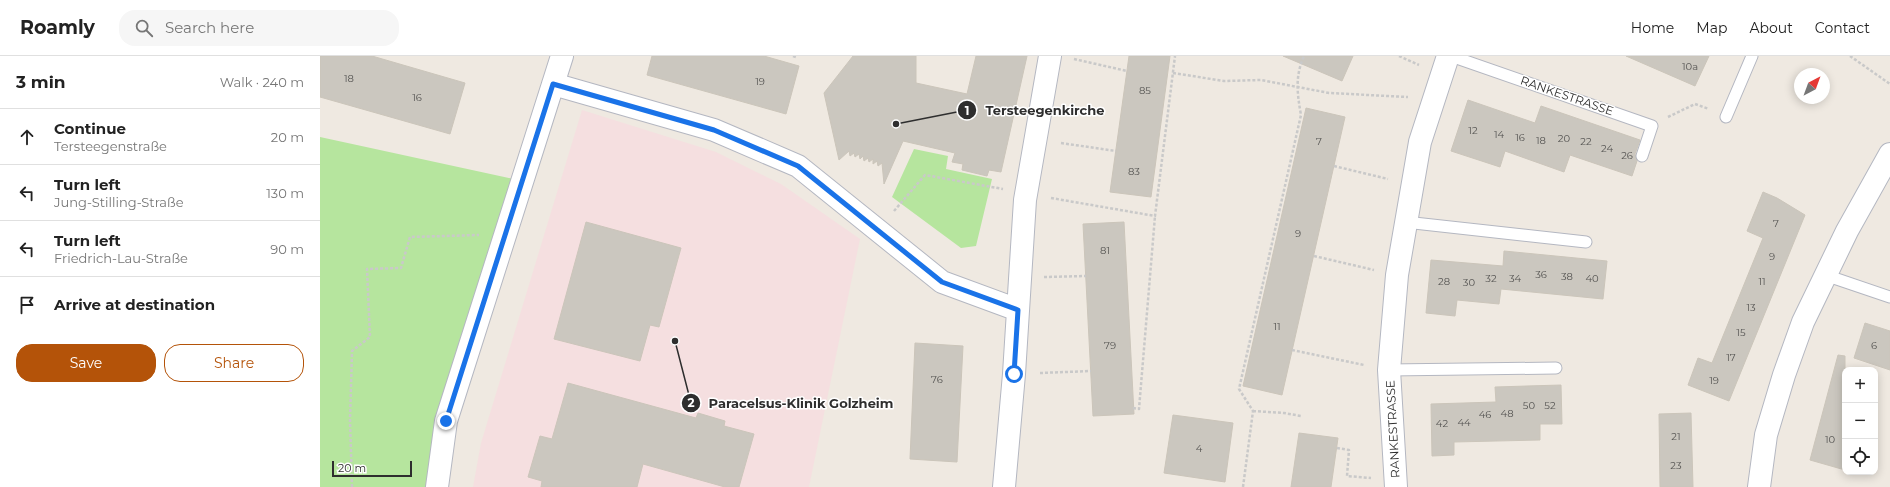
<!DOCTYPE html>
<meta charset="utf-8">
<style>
:root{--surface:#fff;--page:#f6f6f6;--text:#222;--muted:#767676;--line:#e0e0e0;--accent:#b45309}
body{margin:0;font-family:Montserrat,sans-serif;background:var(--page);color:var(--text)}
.controls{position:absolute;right:12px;bottom:12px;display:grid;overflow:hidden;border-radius:8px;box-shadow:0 2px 10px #0003}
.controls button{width:36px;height:36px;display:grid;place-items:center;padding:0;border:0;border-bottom:1px solid var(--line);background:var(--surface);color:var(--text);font:20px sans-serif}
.compass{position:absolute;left:1474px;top:12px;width:36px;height:36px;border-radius:50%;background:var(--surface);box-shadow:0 2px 10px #0003;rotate:41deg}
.scale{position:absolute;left:12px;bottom:10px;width:80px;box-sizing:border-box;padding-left:4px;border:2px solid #2e2e2e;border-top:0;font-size:11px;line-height:14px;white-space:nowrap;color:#2e2e2e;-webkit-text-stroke:3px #fff;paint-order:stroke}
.stop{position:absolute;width:12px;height:12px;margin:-9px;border:3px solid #1a73e8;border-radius:50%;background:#fff}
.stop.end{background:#1a73e8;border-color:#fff;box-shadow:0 1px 4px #0008}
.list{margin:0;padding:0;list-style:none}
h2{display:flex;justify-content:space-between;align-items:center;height:52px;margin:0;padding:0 16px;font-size:17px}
h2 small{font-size:13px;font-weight:400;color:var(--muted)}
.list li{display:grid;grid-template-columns:26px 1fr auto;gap:12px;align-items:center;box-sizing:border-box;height:56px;padding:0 16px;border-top:1px solid var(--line)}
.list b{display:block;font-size:15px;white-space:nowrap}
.list p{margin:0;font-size:13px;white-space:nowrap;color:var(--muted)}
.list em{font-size:13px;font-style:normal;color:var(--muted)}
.actions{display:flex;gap:8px;padding:12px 16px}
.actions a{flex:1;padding:9px 0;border:1px solid var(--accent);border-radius:16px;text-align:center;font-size:14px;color:var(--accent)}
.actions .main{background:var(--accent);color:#fff}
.icon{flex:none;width:22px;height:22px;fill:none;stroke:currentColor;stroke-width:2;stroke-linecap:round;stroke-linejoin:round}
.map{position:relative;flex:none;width:1570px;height:431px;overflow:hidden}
header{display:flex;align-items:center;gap:24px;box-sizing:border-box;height:56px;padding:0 20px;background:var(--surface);border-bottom:1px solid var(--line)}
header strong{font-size:19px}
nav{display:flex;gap:22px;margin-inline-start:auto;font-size:14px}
.search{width:280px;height:36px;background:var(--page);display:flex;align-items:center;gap:10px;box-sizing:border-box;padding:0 14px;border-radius:16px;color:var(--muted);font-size:15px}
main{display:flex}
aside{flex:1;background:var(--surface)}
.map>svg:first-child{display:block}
</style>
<header>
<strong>Roamly</strong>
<div class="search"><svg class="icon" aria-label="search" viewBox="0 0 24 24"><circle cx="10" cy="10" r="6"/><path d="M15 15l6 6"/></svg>Search here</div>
<nav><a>Home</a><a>Map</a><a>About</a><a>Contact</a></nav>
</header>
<main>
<aside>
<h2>3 min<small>Walk · 240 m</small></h2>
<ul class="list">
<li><svg class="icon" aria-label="ahead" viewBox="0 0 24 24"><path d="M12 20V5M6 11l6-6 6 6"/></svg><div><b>Continue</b><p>Tersteegenstraße</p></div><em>20 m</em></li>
<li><svg class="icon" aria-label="left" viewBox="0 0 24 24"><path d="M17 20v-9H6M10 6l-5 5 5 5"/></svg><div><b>Turn left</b><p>Jung-Stilling-Straße</p></div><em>130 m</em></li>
<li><svg class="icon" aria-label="left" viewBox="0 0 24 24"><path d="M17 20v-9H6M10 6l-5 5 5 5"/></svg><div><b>Turn left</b><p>Friedrich-Lau-Straße</p></div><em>90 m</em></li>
<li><svg class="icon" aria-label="arrive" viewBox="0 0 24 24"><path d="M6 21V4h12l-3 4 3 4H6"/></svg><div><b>Arrive at destination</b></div></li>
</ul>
<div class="actions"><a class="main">Save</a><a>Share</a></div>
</aside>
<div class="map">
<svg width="1570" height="431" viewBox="0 0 1570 431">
<rect width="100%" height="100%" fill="#efe9e1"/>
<path fill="#f5dfe0" d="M262 54 396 96 461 128 540 183 489 431H153L161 387Z"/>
<path fill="#b6e59e" d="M0 81 194 123 109 431H0Z
M594 93 628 100 626 113 672 123 656 190 641 192 572 141Z"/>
<path fill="#cbc7bf" stroke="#cbc5ba" d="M0 0H52L145 27 130 78 0 41Z
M332 0H444L479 10 466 58 327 19Z
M533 0H596V27L647 38 656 0H707L681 116 669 114 667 120 642 114 643 108 632 106 635 97 583 85 564 128 562 107 558 110 557 105 553 108V103L549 106 548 102 544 105 543 100 540 103 539 98 535 101 534 97 530 100 529 95 519 104 504 37Z
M809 0H850L831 141 790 136Z
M963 0H1033L1022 25Z
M1306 0H1389L1375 30Z
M1148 44 1215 67 1221 50 1320 84 1315 98 1317 105 1312 120 1250 99 1244 116 1185 95 1180 111 1131 95Z
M986 52 1025 61 962 339 923 330Z
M1443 136 1457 142 1485 159 1409 345 1368 329 1378 302 1392 307 1443 182 1427 175Z
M266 166 361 192 339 271 330 269 320 305 234 283Z
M804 166 814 358 773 360 763 168Z
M1184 195 1287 205 1283 243 1181 233 1179 248 1137 244 1135 260 1106 257 1111 204 1183 210Z
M1545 267 1570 275V314L1534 302Z
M595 287 643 290 637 406 590 403Z
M1518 299 1525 300V414L1490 404Z
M248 327 376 362 378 357 405 365 404 370 434 378 419 431H405L323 408 317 431H221L222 425 208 421 220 380 232 383Z
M1241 329 1242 368H1220V384L1134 386V399L1112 400 1111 348 1176 346 1175 331Z
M1371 357 1373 431H1340L1339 358Z
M853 359 913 367 905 426 844 417Z
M979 377 1018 382 1011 431H971Z"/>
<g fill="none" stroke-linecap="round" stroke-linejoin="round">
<g stroke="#b4b7c1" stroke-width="13">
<path id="service" d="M1131 0 1332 70 1322 100
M1406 61 1432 0
M1085 166 1266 186
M1505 219 1570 241
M1069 314 1236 312"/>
</g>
<g stroke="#b4b7c1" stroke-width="24">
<path id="minor" d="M233 28 394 74 478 110 622 226 698 254
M117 431 126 365 242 0
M684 431 694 318 705 144 730 0
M1076 431 1069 314 1077 219 1100 86 1128 0
M1439 431 1446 379 1464 319 1483 266 1527 175 1570 98"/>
</g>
<path stroke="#c9c9c9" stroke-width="2.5" stroke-dasharray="3 2" stroke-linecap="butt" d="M473 0 476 1
M1079 0 1099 9
M1530 0 1570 28
M754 3 807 15
M853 17 904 25 941 24 1009 37 1088 41
M1348 61 1375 48 1389 53
M741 87 796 95
M1014 110 1068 123
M731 142 835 160 855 0
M574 155 605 119 683 133
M994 200 1054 214
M724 221 766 220
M972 294 1044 309
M720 317 771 315
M813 352 819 353 835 160
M933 355 964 357 981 360
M1017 392 1029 394 1027 420 1051 422
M32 431 30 364 32 295 50 281 47 213 81 212 90 181 159 179
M923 431 933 355 919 333 981 59C977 37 975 20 984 0"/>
<use href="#service" stroke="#fff" stroke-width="11"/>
<use href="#minor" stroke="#fff" stroke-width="22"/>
</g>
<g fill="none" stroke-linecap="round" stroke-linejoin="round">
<path stroke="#1a73e8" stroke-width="5" d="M126 365 233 28 394 74 478 110 622 226 698 254 694 318"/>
</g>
<g text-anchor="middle" stroke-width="3" stroke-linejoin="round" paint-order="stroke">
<g font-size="10" fill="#555452">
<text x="1370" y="14">10a</text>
<text x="29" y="26">18</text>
<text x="440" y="29">19</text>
<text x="825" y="38">85</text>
<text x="97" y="45">16</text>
<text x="1153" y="78">12</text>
<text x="1179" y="82">14</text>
<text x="1200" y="85">16</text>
<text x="1244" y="86">20</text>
<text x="1221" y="88">18</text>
<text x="999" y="89">7</text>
<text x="1266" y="89">22</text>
<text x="1287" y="96">24</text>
<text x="1307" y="103">26</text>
<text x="814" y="119">83</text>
<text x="1456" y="171">7</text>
<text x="978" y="181">9</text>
<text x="785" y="198">81</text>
<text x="1452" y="204">9</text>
<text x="1221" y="222">36</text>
<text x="1247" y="224">38</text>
<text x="1171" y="226">32</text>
<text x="1195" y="226">34</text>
<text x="1272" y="226">40</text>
<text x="1124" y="229">28</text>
<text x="1442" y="229">11</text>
<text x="1149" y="230">30</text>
<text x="1431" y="255">13</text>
<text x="957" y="274">11</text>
<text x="1421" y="280">15</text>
<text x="790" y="293">79</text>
<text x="1554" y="293">6</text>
<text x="1411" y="305">17</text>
<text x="617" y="327">76</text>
<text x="1394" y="328">19</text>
<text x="1209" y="353">50</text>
<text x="1230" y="353">52</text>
<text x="1187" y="361">48</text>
<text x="1165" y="362">46</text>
<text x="1144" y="370">44</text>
<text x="1122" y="371">42</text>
<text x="1356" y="384">21</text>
<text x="1510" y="387">10</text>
<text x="879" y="396">4</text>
<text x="1356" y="413">23</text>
</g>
<g font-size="12" fill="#2e2e2e" stroke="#fff">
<text transform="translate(1247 40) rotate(19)" y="4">RANKESTRASSE</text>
<text transform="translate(1073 373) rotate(-93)" y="4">RANKESTRASSE</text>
</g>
</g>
<path fill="none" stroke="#2e2e2e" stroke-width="1.5" d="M576 68L647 54M355 285L371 347"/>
<g fill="#2e2e2e" stroke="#fff" stroke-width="1.5">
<circle cx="576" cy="68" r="4"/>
<circle cx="355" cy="285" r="4"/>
<circle cx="647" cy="54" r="10"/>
<circle cx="371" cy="347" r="10"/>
</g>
<g font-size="12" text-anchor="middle" font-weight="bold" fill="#fff">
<text x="647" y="59">1</text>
<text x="371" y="351">2</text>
</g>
<g font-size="13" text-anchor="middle" font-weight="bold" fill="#2e2e2e" stroke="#fff" stroke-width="3" stroke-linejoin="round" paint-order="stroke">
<text x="725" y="59">Tersteegenkirche</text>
<text x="481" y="352">Paracelsus-Klinik Golzheim</text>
</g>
</svg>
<div class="controls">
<button>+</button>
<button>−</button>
<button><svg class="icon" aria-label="locate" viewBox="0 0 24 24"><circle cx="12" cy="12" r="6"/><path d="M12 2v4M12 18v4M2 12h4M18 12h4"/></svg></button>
</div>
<svg class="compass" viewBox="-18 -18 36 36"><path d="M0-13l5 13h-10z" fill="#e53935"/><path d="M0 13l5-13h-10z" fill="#767676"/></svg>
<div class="scale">20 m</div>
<div class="stop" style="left:694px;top:318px"></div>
<div class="stop end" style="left:126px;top:365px"></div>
</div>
</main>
